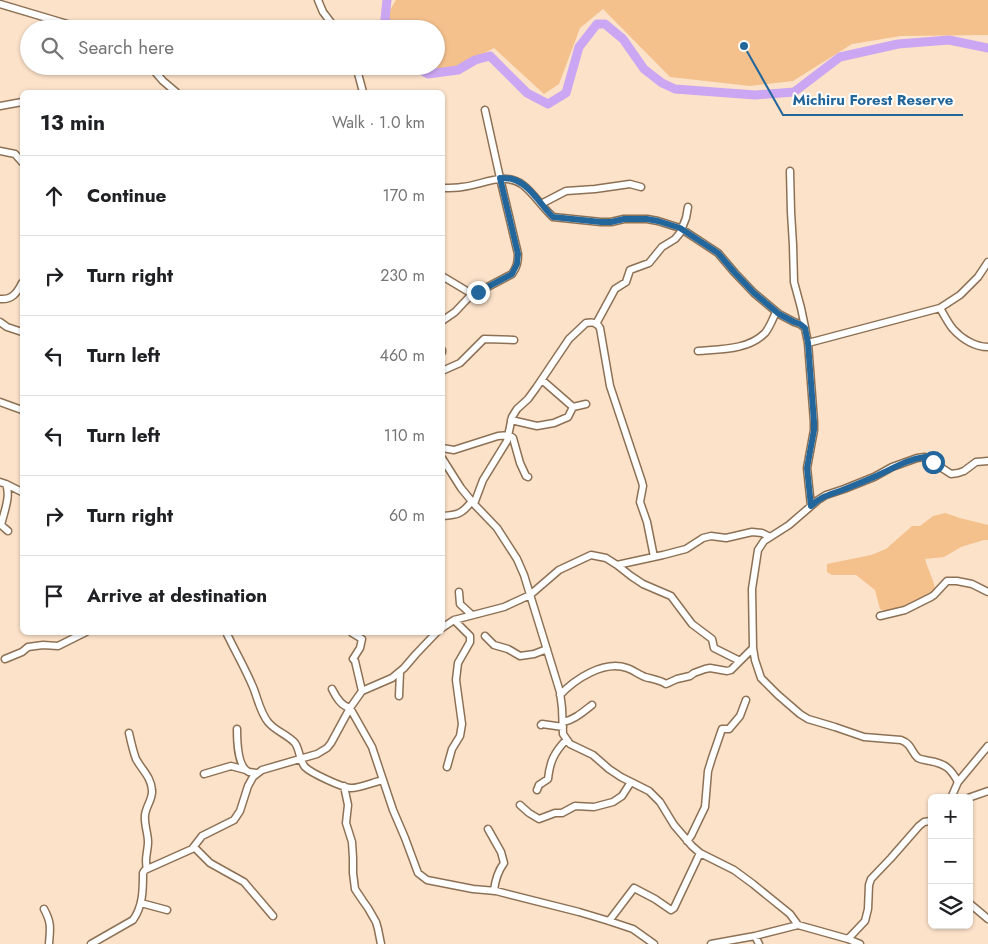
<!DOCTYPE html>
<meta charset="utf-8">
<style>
:root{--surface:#fff;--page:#f2f2f2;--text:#202124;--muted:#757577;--line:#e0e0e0}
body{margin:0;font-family:Jost,sans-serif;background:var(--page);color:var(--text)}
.controls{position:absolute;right:15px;bottom:15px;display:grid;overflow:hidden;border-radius:8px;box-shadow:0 1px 4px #0004}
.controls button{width:45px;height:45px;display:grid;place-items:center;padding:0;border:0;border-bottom:1px solid var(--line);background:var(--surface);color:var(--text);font:25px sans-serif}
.stop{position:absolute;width:15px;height:15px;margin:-11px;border:4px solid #22669b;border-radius:50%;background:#fff}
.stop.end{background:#22669b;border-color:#fff;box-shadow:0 1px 5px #0008}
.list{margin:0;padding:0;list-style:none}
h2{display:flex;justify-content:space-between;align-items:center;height:65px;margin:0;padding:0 20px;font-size:21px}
h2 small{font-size:16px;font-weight:400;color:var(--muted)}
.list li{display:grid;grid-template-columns:32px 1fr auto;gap:15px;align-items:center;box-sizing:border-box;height:80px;padding:0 20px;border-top:1px solid var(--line)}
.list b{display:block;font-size:19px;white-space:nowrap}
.list em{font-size:16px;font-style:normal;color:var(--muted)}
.icon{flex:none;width:28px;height:28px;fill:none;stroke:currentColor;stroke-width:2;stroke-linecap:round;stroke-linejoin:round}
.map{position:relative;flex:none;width:988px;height:944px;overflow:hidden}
.search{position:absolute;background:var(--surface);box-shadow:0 1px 4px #0004;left:20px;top:20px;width:425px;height:55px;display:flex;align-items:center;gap:12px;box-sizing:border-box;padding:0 18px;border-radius:28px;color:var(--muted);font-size:19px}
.panel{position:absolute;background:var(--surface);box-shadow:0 1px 4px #0004;left:20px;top:90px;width:425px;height:545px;border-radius:8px}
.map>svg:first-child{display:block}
</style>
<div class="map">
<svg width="988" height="944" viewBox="0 0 988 944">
<rect width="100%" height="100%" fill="#fce2c9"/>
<path fill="#f4c18d" d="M396 0H988V35L901 36 852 44 793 81 750 86 670 77 603 9 580 28 559 84 544 94 494 48 452 70 421 66H436V29H396L387 15Z
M945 513 960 518 988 525V540H984L961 547 944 557 925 559C928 570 933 577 935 589L914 603 887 612 880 609 875 590 856 575H832L827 572V564L871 555 886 549 912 526H920L933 516Z"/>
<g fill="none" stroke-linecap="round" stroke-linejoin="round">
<path stroke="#cba6f2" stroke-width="9" d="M387 0 385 19 391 29
M416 66 417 68 428 74 458 70 475 60 490 56 527 93 548 104 566 93 579 47 597 24H605L623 39 644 69 662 83 675 89 755 95 794 92 840 57 898 44 949 40 988 48"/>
<g stroke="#8d7155" stroke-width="9">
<path id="minor" d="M318 0 323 12 336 29
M0 4 84 29
M150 66 163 81 176 92
M356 66 363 92
M0 106 22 102
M0 151 15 154 22 162
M790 171 791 212 793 245 794 282 801 308 805 327
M442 188C449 188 456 188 462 187 483 185 504 171 523 185 533 193 541 205 550 214L553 217 601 222H611L624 219H647L658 221 680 228 718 253 735 273 754 293 779 314 794 322 800 324 805 328 808 343 814 422V430L807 468 811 506 789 525 764 541 758 550 752 589 753 648 755 660 761 678 778 695 800 714 808 719 835 727 864 737 901 740C912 744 911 752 918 758 922 760 926 760 930 761 946 764 951 769 958 782
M541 204 566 191 595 189 630 184 641 187
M442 276 472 294
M0 299C12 300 17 293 22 283
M940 308C944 315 948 323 953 329 962 339 975 347 988 347
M442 321 455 312 472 294 478 292 512 274C517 267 518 262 518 254L500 178 485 110
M0 322 7 327 22 332
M596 324 615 289 626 282 630 270 649 263 662 247 675 239 680 233 686 218 688 207
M808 343 940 308 960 295 978 277 988 262
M442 350V352
M698 351C721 349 748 350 765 333 770 327 773 318 776 312
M442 371 460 363 484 339 514 340
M542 380 573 407
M0 402 22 410
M511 420 537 426 554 423 568 417 573 407 586 404
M442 448 454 450 498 436 509 435 513 438 520 463 526 476 528 477
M442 458 461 488 474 504 497 528 517 559 524 575 560 692 562 708 563 734 570 744 593 755 609 769 621 777 649 791 660 802 674 825 692 846 700 853 734 870 753 884 790 914 798 925
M0 482 6 484 22 492
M6 484C11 496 4 512 1 525L8 531
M474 504 483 480 507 441 512 417 517 409 528 399 536 388 569 339 586 323C592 322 597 322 600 328L610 386 642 482 643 486 640 502 647 522 654 557
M811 506 818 500 826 495 844 489 874 477 892 467 917 458 925 457 951 474 958 473 964 471 976 462 988 461
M442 516C458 515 462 514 472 501
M617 565 631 576 643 584 671 596 692 624 712 639 714 648 740 661
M459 592 460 604 472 615
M880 616 905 610 931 597 934 595 947 581H957L972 584 988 592
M442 628 454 620 504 607 530 595 559 570 591 555 606 558 617 565 663 555 686 549 703 538 711 536 726 538 752 532 762 533 770 537
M226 632C235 651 245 668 253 687 258 699 260 712 268 722 275 731 287 734 295 743 300 750 299 760 305 767 311 773 341 787 350 788 357 789 374 782 383 780
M352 633 362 639 360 648 353 659 355 661 362 691
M485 636 494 645 508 649 520 656 534 654 547 649
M5 659 22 652 28 647 43 645 58 646 86 632
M332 689C336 697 341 706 350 708L372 747 393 810 405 838 418 873 427 880 473 889 496 891 579 912 609 921 633 929 654 944
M560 695C575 679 604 660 627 668 633 670 638 674 645 677 652 679 660 680 666 684L677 679 690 676 694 673 705 669 710 668 727 671 731 670 753 648
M399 696 400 672
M563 722C574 720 583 712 592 705
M541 725 542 724 563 727
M237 729C237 739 237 767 249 772 249 772 256 773 257 773
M129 733C131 742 133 751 136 759 142 770 151 777 152 790 153 799 146 806 145 815 144 824 148 833 148 842 148 851 144 860 147 868
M447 767 452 749 460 736 462 724 456 680 458 663 470 642V636L454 620
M204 774 231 766 246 770
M344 786 348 805 346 823 352 842 353 858V873L355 889 363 901 368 908 376 922 378 929 381 944
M537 790 539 785 548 779C550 761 554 753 566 740
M951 798 958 782 988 746
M968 798 988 791
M520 805 529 813 539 819 555 813H562L575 806 594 807 613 802 622 796 631 782
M488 829 501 852 504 863C498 871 495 881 494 891
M687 841 691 836 705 807 708 771 712 758 722 729H729L740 716 746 700
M194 847 210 863 244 882 273 916
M141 903 167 910
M969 903 988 919
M44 909C52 924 50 928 49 944
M609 921 634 888 655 899 671 910 674 908 700 853
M755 936 759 944
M848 939 865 921 868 909 869 885 871 879 891 858 919 826 924 822 930 821 932 822
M91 944 133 920C143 906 143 890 143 873L145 870 192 849 202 836 234 820 240 811 248 786 253 777 262 770 317 754 327 748 331 743 350 708 362 691 392 678 404 668 416 654 437 632
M711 944 755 936 798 925 848 939 860 944"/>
</g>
<use href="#minor" stroke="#fff" stroke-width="6"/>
</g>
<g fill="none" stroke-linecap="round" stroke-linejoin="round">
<path stroke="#22669b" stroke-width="6" d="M478 292 512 274 517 264 518 254 500 178C503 178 508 178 512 179 528 183 539 202 550 214L553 217 601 222H611L624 219H647L658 221 680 228 718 253 735 273 754 293 779 314 794 322 800 324 805 328 808 343 814 422V430L807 468 811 506C823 495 830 495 845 489 855 485 865 481 874 477 891 470 906 459 925 457L933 462"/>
</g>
<path fill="none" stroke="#22669b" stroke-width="2" d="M744 46L783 115H963"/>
<circle fill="#22669b" stroke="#fff" stroke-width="2" cx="744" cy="46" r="5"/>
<g font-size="15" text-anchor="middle" font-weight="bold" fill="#22669b" stroke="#fff" stroke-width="4" stroke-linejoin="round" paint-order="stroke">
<text x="873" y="105">Michiru Forest Reserve</text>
</g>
</svg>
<div class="controls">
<button>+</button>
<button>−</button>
<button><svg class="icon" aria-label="layers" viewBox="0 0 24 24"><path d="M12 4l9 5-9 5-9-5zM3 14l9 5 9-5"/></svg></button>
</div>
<div class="stop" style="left:933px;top:462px"></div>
<div class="stop end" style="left:478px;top:292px"></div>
<div class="search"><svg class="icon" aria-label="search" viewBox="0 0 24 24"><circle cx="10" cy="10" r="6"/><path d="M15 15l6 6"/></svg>Search here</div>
<section class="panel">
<h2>13 min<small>Walk · 1.0 km</small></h2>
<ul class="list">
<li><svg class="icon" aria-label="ahead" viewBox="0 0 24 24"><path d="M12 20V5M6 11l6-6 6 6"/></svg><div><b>Continue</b></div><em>170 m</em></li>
<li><svg class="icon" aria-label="right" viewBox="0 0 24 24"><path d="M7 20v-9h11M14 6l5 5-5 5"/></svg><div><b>Turn right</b></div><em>230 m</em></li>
<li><svg class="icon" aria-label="left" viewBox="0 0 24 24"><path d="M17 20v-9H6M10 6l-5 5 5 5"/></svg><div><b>Turn left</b></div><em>460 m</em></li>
<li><svg class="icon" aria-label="left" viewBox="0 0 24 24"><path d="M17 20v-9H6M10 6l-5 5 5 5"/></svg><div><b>Turn left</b></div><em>110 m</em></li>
<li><svg class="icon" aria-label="right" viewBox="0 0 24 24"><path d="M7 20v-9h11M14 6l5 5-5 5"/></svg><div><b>Turn right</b></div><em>60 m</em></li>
<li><svg class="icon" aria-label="arrive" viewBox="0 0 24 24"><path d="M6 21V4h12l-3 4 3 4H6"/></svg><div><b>Arrive at destination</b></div></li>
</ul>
</section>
</div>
